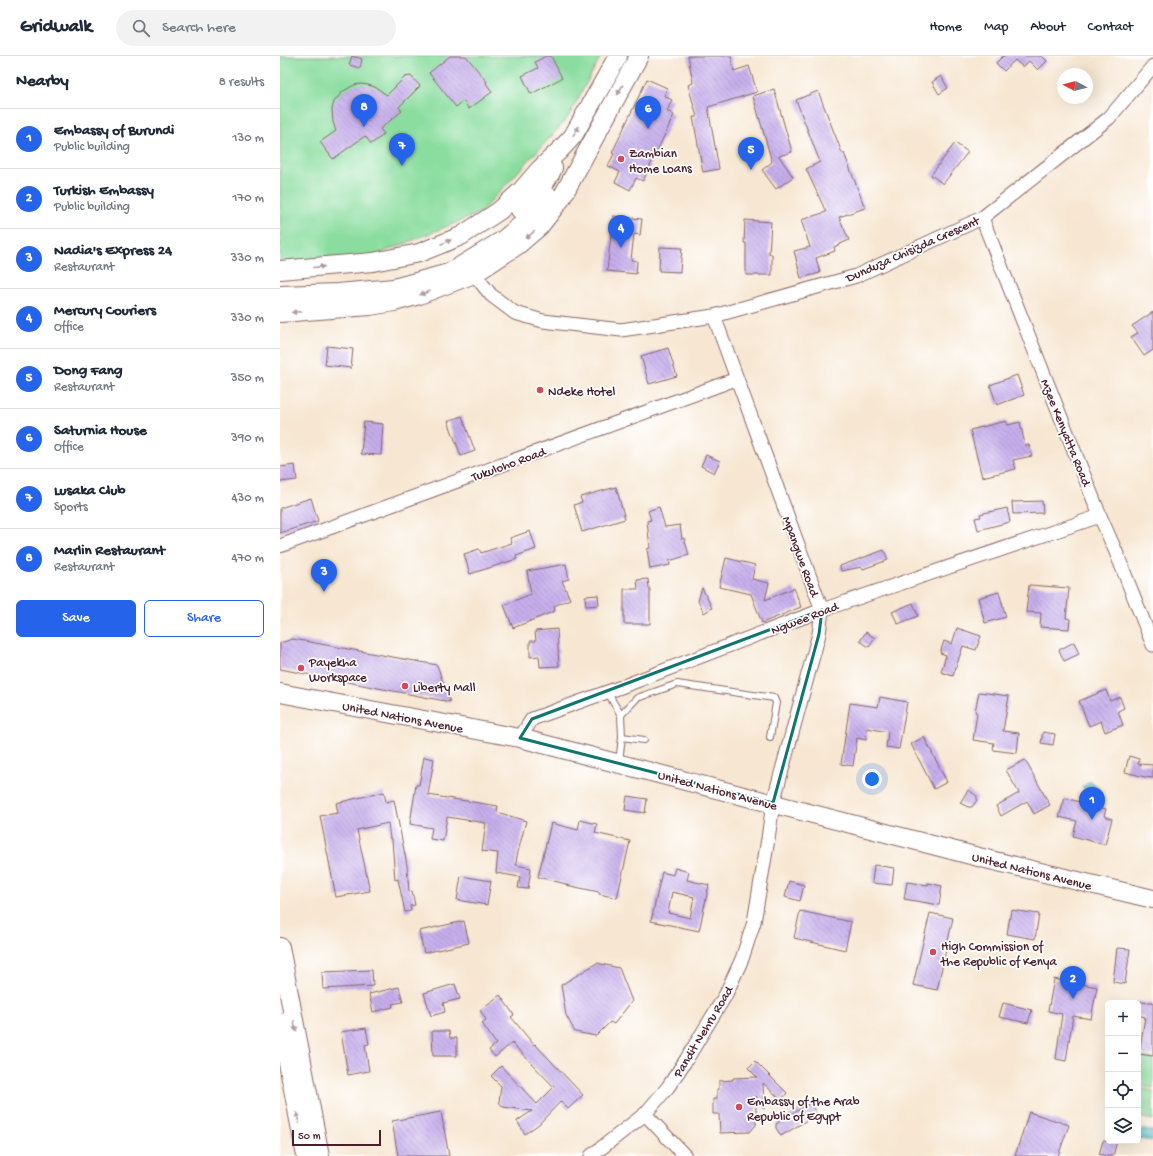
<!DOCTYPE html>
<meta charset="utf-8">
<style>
:root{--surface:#fff;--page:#f2f2f3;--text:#1f2937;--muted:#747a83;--line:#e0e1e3;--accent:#2563eb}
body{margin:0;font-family:"Gochi Hand",sans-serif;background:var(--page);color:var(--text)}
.controls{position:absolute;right:12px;bottom:12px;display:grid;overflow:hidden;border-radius:6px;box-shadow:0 4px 16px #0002}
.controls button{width:36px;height:36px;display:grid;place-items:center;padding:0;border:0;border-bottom:1px solid var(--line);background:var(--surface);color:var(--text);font:20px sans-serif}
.compass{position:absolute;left:777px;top:12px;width:36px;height:36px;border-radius:50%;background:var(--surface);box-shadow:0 4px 16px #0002;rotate:277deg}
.scale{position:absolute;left:12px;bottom:10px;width:89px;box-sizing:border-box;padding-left:4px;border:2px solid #4a1f2b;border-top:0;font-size:11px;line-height:14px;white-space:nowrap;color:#4a1f2b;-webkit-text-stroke:3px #fff;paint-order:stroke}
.you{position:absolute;left:592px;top:723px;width:14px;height:14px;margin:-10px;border:3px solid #fff;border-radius:50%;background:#1a73e8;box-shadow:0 0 0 6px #1a73e833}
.badge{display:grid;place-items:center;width:26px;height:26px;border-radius:50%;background:var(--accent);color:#fff;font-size:13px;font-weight:700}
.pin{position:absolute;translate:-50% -33px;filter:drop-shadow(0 1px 2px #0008)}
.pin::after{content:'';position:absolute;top:21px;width:14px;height:12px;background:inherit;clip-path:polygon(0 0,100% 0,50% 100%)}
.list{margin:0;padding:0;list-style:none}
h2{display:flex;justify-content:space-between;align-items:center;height:52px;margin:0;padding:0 16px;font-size:17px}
h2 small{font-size:13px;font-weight:400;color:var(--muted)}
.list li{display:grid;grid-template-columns:26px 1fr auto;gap:12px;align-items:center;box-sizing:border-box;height:60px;padding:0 16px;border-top:1px solid var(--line)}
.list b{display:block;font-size:15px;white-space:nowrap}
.list p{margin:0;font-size:13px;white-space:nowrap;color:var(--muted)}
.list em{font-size:13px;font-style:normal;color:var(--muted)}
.actions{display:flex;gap:8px;padding:12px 16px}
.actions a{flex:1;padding:9px 0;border:1px solid var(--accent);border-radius:6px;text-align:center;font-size:14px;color:var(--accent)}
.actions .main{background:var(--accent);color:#fff}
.icon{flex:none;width:22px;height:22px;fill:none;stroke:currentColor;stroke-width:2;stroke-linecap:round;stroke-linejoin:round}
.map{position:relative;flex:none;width:873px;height:1100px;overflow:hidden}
header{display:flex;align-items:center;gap:24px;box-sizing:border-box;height:56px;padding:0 20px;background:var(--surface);border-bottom:1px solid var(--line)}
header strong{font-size:19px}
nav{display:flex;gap:22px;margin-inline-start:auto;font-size:14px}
.search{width:280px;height:36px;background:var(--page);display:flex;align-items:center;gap:10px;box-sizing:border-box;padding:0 14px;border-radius:22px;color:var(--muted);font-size:15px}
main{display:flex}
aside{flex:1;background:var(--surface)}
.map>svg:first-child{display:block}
</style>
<header>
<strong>Gridwalk</strong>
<div class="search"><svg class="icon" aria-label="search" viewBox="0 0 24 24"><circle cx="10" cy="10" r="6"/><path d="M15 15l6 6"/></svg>Search here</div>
<nav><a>Home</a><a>Map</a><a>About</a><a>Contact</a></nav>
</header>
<main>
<aside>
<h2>Nearby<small>8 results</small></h2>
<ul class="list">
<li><span class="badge">1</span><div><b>Embassy of Burundi</b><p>Public building</p></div><em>130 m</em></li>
<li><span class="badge">2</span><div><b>Turkish Embassy</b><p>Public building</p></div><em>170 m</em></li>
<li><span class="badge">3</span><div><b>Nadia's Express 24</b><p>Restaurant</p></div><em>330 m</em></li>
<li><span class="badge">4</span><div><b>Mercury Couriers</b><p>Office</p></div><em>330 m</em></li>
<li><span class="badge">5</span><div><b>Dong Fang</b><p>Restaurant</p></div><em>350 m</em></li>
<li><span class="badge">6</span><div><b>Saturnia House</b><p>Office</p></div><em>390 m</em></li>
<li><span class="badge">7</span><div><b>Lusaka Club</b><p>Sports</p></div><em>430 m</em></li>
<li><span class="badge">8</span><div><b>Marlin Restaurant</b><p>Restaurant</p></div><em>470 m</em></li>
</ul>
<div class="actions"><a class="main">Save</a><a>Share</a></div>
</aside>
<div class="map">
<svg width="873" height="1100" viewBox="0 0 873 1100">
<defs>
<pattern id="water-ripples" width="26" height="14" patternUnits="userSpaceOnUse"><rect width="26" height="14" fill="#45b4be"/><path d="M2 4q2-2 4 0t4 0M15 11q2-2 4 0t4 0" fill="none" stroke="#3c929b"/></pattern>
<pattern id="building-back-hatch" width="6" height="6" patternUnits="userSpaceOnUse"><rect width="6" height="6" fill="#c6aeec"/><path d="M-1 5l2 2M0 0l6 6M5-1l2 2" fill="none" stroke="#a38dbf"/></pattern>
</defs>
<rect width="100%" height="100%" fill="#fff"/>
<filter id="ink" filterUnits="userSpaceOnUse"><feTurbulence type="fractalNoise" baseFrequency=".025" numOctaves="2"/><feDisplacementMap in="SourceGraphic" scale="8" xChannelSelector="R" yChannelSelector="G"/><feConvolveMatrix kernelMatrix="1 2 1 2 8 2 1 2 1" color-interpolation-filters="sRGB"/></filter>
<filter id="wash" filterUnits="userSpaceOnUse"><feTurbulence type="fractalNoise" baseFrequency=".012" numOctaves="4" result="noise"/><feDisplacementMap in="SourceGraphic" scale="16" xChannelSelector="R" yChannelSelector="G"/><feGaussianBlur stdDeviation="0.9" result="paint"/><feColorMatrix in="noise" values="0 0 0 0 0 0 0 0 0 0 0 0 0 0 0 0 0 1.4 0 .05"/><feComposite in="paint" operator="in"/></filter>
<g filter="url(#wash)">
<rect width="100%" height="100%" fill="#f7e7d2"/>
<path fill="#8add9f" stroke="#6a7e65" d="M0 0H321L287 63 200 157 84 204 0 210Z
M858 1000 873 1003V1032L858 1029Z
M858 1032 873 1035V1064L858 1061Z"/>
<path fill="url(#water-ripples)" stroke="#486a74" d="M810 725 823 736 815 743 802 731Z
M858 1073 873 1075 872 1085 858 1083Z"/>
<g id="blocks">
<path fill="url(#building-back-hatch)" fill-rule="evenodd" d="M72 0 82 3 80 12 69 9Z
M170 0H186L207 26 206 27 212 36 189 53 183 45 176 51 149 17Z
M266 0H271L282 22 251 38 242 20 258 12 255 6Z
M408 0H451L454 15 469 10 477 36 428 51 439 113 423 116 413 61H417L408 29 413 27Z
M723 0H762L767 5 758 14 749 5 743 11 735 4 724 15 716 7Z
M131 20 140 30 119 51 122 55 100 73 104 78 102 79V80L91 88 85 80 53 103 40 86 56 75 53 66 52 53 54 46 62 36 74 29 81 28 88 29 95 31 107 39 125 21Z
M661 20 668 32 659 38 652 26Z
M367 23 387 32 384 40 392 44 387 55 394 59 363 125 356 122 350 134 335 126 340 116 328 110 334 98 332 97Z
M494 33 512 96 499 100 513 121 496 133 482 114 492 106 473 40Z
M538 35 562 97H564L585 152 559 161 569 184 554 191 555 195 536 202 540 217 521 222 514 195 530 191 521 164 546 156 526 113 540 106 516 44Z
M675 87 688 96 663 128 651 119Z
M333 160 362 163 360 179 354 178 351 204 357 205 356 218 327 215Z
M465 164 491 166 489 198H492V219H466V187H464Z
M380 191 402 192 400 216 379 215Z
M873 256V294L864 300 851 281 858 277 852 270Z
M47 290 73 293 71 312 45 309Z
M388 292 397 320 369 328 361 300Z
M737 319 744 339 717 349 710 329Z
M182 360 195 395 181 400 168 365Z
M726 365 728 369 740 366 745 389H749L752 400 733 404 736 413 702 421 690 374Z
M84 366 103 368 101 399 81 398Z
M426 399 440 405 434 417 421 410Z
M15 409 17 424 0 426V411Z
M336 431 345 463 302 476 294 449 302 446 300 441Z
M31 442 38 465 0 477V452Z
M762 445 763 457 733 458 732 446Z
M379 451 385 471 400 469 402 483 404 482 409 499 389 505 390 509 370 513 367 493 370 492 367 465 371 464 368 455Z
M727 452 730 466 698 474 695 462 701 461 700 458Z
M250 475 256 493 236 500 237 503 190 518 184 498 199 493 201 497 232 487 230 482Z
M604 494 608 504 583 513 582 511 561 515 560 510Z
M446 502 475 509 472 523 489 527 485 544 514 532 521 551 482 567 471 538 439 531Z
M286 508 289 523 282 525 290 543 274 550 275 555 233 572 224 549 251 538 247 515Z
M368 523 369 533H370V568H344V533H358L357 524Z
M749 529 789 532 786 562 790 563 789 573 760 571 761 557 746 556Z
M422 532 432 552 424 557 418 545Z
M719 536 726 561 705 567 698 542Z
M318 539 319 549 306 550 305 540Z
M633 547 638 560 618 568 612 556Z
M677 572 701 580 696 594 683 590 673 620 661 616 666 599 660 597 664 585 672 588Z
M277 573 279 610 260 611 259 600 250 601V585H256L255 575Z
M586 576 595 582 589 591 580 585Z
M13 583 157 609 170 646 0 613V587Z
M794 586 799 598 784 605 779 594Z
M826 634 830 645 840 641 844 652 838 655 843 669 825 676 821 665 809 670 799 645Z
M699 636 729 640 723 675 739 677 737 697 713 694 714 687 693 684 697 657 695 656Z
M600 641 627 646 619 693 606 691 608 676 587 672 586 684 577 682 573 710 561 708 570 647 598 651Z
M763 676 775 678 773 689 761 687Z
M644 681 667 726 654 733 631 688Z
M849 700 859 703 858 708 873 709V722L865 721 845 716Z
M144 701 154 703 148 739 218 750 217 756 246 765 237 800 236 809 251 812 248 833 238 832 240 821 216 817 218 797 202 795 206 767 167 761 163 785 150 783 152 772 130 768 136 729H139Z
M745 704 770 749 754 758 747 745 721 760 716 750 739 737 726 714Z
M688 734 697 740V744L692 751H688L680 747Z
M104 736 106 746 114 744 127 809 129 836 132 835 135 849 130 850 131 855 125 856 118 823 115 824 112 783H110L108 767 77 774 90 835 56 841 40 760 58 757 56 747Z
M347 740 367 743 365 757 345 754Z
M785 742 826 753 824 760 832 763 825 789 793 780 797 765 779 761Z
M300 764 317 768 315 777 350 785 337 842 319 838V836L286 829V828L258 821 271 767 298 774Z
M594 809 614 812 612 829 592 827Z
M395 812 409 816 407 824 429 829 419 875 371 865 382 816 393 819ZM392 836 414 841 410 862 388 857Z
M181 820 211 825 207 849 177 844Z
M509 825 524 829 520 845 505 841Z
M627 826 648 829V827L662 830 659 849 624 843Z
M731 854 759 858 755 883 727 878Z
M520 855 571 866 565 894 514 882Z
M650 857 673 862 657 934 633 929Z
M184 865 189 887 144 897 139 875Z
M837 892 850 893 845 928 833 926Z
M317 907 339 912 352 945 334 968 330 966 316 980 295 976 286 959 281 929Z
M92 914 93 930 43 933 42 916Z
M774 923 817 931 811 963 793 960 786 1005 776 1003 782 958 768 955Z
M175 928 180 943 163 947 165 956 151 960 144 937Z
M119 931 123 946 112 948 113 951 93 956 89 938Z
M220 939 234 959 231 961 254 989 255 988 303 1039 288 1053 281 1045 259 1068 245 1078 237 1065 252 1055 223 1051 219 1046 221 1030 211 1020 221 1010 257 1048 274 1031 232 987 215 1001 209 994 216 988 202 967 206 964 200 954Z
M858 945 867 947 868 946H873V1000L859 998 865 961 858 959Z
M723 947 752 954 748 967 719 961Z
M86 972 89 988 85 989 89 1015 68 1019 61 976Z
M152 975H169L170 982H177V1000H153Z
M475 1005 507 1037 501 1044 483 1027 484 1053 476 1040V1069L470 1076 440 1077 439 1058H433V1043H437V1033H439V1025L453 1024V1022L477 1021 468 1012Z
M530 1047 537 1058 501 1080 496 1072V1068Z
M161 1056 169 1100H118L112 1065Z
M749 1056 789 1069 778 1100H735Z
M823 1085H837L833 1100H827L819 1098Z"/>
</g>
</g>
<g filter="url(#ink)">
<use href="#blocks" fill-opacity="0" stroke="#876565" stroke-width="1"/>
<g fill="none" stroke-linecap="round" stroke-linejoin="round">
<g stroke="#876565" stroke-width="8">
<path id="lane" d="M328 636 333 646 341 659
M342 681 364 684
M339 706 342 681 341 659 357 642 397 628 494 642 496 647 490 681"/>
</g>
<g stroke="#876565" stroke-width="15">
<path id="street" d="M702 162 820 460 836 496 873 589
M194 218 211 239 235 257 263 265 341 274 434 260 576 220 702 162 829 62 873 10
M0 490 456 323
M240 682 252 663 341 631 542 554 820 460
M365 1058 405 1100
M311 1100 365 1058 388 1031 406 1004 445 940 462 903 474 866 488 783 493 747 539 578 542 554 434 260"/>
</g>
<g stroke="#876565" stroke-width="20">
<path id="secondary" d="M240 154C253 143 266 128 273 112
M0 214 93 206 139 197 181 180 219 155 241 135 260 113 280 94 293 80 338 0
M0 239 58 237 114 232 169 217 223 184 259 154 270 141
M0 257 90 250 114 246 139 239 194 218 238 189 259 171 281 143 359 0
M0 637 240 682 710 804 873 843
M0 891 40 1100
M0 966 26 1100"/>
</g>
<use href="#lane" stroke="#fff" stroke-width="6"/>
<use href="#street" stroke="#fff" stroke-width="13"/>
<use href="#secondary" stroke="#fff" stroke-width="18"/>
</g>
<defs><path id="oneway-solid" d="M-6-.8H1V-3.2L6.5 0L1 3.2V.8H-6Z"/></defs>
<g fill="#ae9aa0">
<use href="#oneway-solid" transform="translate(340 34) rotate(119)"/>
<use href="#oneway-solid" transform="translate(296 75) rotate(-59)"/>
<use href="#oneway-solid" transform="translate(250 179) rotate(139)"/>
<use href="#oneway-solid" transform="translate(166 186) rotate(-22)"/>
<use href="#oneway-solid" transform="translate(39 211) rotate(-5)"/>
<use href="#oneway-solid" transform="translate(145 237) rotate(160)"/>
<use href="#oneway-solid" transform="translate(17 256) rotate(176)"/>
<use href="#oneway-solid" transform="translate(15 970) rotate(79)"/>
<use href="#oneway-solid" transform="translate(18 1062) rotate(-101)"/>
</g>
</g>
<path fill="none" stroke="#0f766e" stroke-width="3" stroke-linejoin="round" d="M542 554 539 578 493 747 240 682 252 663Z"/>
<g fill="#d1495b" stroke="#fff" stroke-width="1.5">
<circle cx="341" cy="103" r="4"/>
<circle cx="260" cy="334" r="4"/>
<circle cx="21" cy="612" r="4"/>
<circle cx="125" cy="630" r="4"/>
<circle cx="653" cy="896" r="4"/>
<circle cx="459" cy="1051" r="4"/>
</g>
<g text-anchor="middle" stroke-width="3.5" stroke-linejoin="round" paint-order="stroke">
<g font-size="13" fill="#4a1f2b" stroke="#fff" text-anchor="start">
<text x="349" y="101">Zambian<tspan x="349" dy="15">Home Loans</tspan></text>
<text x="268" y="339">Ndeke Hotel</text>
<text x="29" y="610">Payekha<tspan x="29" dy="15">Workspace</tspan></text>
<text x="133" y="635">Liberty Mall</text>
<text x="661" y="894">High Commission of<tspan x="661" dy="15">the Republic of Kenya</tspan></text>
<text x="467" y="1049">Embassy of the Arab<tspan x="467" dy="15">Republic of Egypt</tspan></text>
</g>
<g font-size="13" fill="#4a1f2b" stroke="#fff">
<text transform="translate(632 192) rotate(-24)" y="5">Dunduza Chisizda Crescent</text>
<text transform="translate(787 376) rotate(68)" y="5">Mzee Kenyatta Road</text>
<text transform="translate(228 407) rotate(-20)" y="5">Tukuloho Road</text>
<text transform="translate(522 500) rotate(70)" y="5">Mpangwe Road</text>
<text transform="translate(524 561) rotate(-21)" y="5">Ngwee Road</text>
<text transform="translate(123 660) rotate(11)" y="5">United Nations Avenue</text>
<text transform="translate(438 733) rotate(15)" y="5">United Nations Avenue</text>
<text transform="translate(752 814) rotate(14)" y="5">United Nations Avenue</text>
<text transform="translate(422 975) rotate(-59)" y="5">Pandit Nehru Road</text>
</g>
</g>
</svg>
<div class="controls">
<button>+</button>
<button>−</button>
<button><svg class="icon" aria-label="locate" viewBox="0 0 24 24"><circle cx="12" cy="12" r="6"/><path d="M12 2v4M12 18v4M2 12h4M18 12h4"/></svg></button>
<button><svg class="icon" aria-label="layers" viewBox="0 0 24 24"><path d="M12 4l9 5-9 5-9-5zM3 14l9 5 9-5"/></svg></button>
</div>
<svg class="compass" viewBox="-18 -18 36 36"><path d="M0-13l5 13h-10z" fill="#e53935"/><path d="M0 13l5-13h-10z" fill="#747a83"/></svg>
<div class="scale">50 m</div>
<div class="you"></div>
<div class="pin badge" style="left:812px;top:764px">1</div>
<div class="pin badge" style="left:793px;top:943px">2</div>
<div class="pin badge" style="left:44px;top:536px">3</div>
<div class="pin badge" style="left:341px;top:192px">4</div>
<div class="pin badge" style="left:471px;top:114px">5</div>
<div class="pin badge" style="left:368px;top:73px">6</div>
<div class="pin badge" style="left:122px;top:110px">7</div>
<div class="pin badge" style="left:84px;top:71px">8</div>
</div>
</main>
